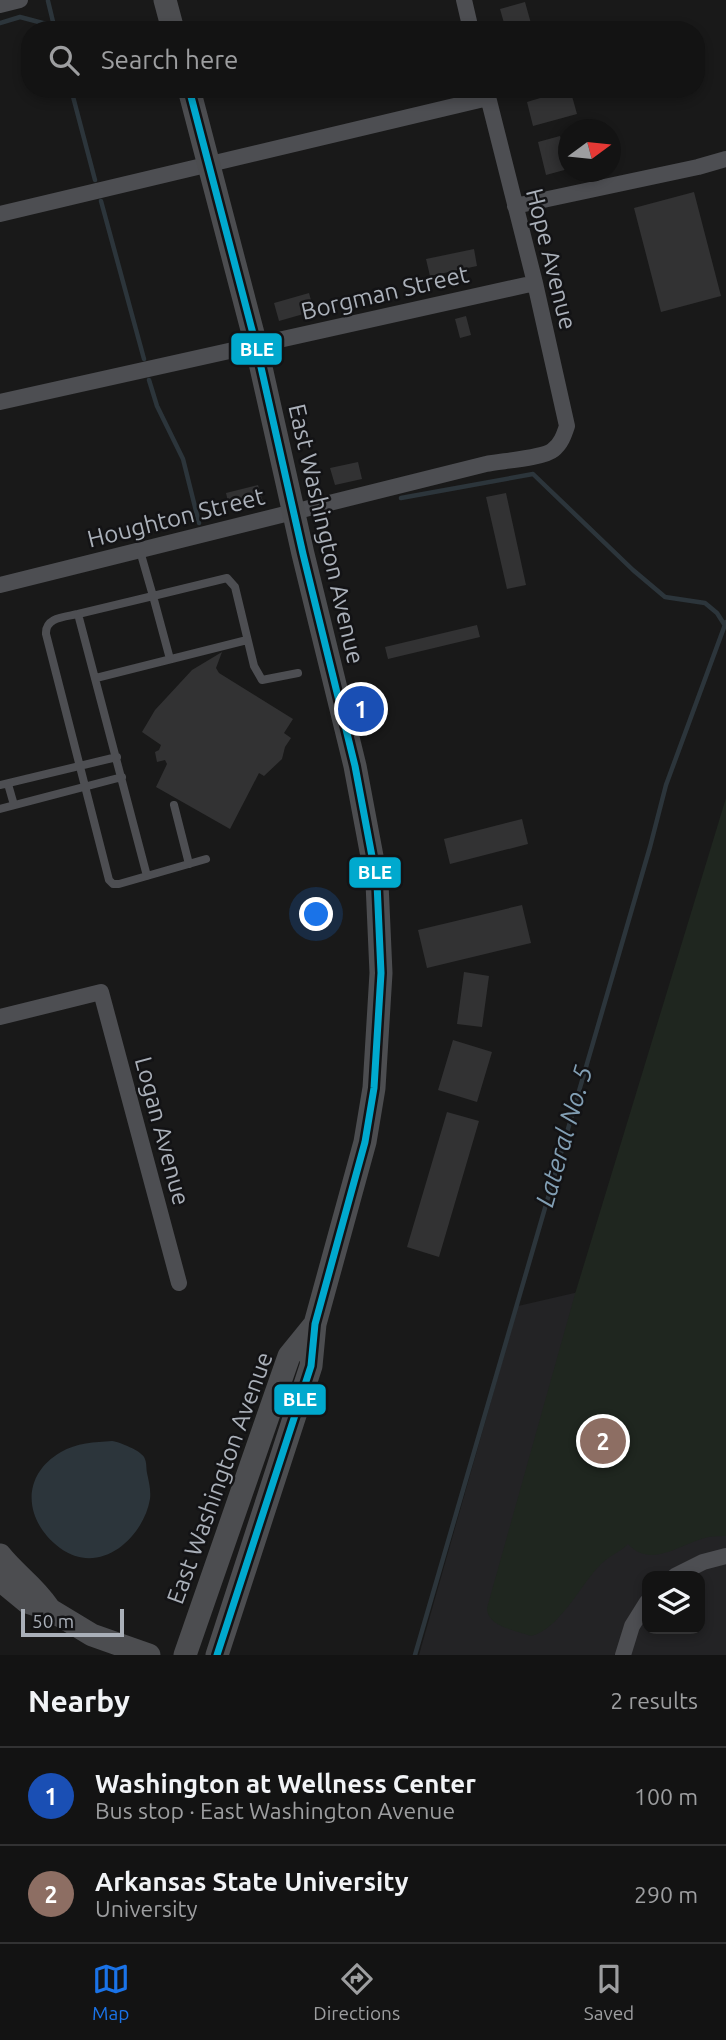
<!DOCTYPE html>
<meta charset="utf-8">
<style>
:root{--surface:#131313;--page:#202021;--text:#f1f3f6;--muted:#9d9ea0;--line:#323233;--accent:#1a73e8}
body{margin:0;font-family:Ubuntu,sans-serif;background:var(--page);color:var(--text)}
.controls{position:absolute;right:21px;bottom:21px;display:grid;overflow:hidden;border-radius:14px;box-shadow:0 4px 10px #0003}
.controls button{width:63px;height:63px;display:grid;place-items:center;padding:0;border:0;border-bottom:2px solid var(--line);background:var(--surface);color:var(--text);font:35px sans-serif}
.compass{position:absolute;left:558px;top:119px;width:63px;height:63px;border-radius:50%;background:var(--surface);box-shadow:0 4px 10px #0003;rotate:75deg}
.scale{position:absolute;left:21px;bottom:18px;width:103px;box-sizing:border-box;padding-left:7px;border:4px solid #aab0b9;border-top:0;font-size:19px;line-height:24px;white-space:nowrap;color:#aab0b9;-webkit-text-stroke:5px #131315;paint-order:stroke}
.you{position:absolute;left:317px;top:915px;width:24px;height:24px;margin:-18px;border:5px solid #fff;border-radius:50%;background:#1a73e8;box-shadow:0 0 0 10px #1a73e833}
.badge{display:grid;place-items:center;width:46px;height:46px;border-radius:50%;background:var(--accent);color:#fff;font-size:23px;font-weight:700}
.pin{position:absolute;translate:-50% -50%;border:4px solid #fff;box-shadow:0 2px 7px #0006}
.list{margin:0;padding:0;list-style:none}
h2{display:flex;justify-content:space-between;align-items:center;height:91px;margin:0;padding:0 28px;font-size:30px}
h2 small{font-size:23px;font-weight:400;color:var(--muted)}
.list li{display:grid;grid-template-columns:46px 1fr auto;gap:21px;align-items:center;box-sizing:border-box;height:98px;padding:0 28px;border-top:2px solid var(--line)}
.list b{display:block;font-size:26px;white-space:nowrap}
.list p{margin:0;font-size:23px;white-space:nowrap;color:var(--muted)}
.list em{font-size:23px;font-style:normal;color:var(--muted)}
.icon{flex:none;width:38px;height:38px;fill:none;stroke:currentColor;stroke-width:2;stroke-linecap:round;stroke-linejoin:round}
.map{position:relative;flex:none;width:726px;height:1655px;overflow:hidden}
.search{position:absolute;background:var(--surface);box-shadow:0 4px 10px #0003;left:21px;right:21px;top:21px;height:77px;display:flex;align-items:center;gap:18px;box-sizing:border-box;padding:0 24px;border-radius:28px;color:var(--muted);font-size:26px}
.sheet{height:287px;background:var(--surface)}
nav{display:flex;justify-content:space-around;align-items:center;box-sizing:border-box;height:98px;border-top:2px solid var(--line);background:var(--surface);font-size:19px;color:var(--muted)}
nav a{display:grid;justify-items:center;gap:4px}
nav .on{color:var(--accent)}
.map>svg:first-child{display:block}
</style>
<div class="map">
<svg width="726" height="1655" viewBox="0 0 726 1655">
<rect width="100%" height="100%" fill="#191919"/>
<path fill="#232325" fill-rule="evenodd" d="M726 1258V1655H419L518 1306ZM647 1576H700V1629H647Z"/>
<path fill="#1f261f" d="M726 798V1536C721 1536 715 1536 709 1537 682 1542 652 1570 628 1544 620 1552 609 1556 601 1564 581 1584 559 1630 531 1636 516 1630 487 1627 487 1608L575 1294Z"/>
<path fill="#2c353b" d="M112 1441C120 1442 141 1451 144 1457 147 1462 146 1468 147 1473 149 1482 151 1490 150 1499 143 1539 99 1577 60 1548 24 1521 20 1476 61 1452 76 1443 95 1442 112 1441Z"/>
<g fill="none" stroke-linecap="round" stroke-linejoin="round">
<path stroke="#2c353b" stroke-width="4.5" d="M48 1 55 30
M0 23 20 17 54 26
M71 89 95 180
M101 201 144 359
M149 380 157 406 183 459 199 523
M401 498 533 474 633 570 665 597 705 603 717 613 724 624
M415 1655 650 847 666 785 726 622"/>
</g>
<path fill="#323233" d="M525 2 532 27 506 30 500 9Z
M351 89H377V90L353 96Z
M570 89 577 114 533 126 527 102Z
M560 136 568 169 546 175 538 142Z
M694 192 721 296 661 312 634 208Z
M474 249 477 266 430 276 426 259Z
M309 293 314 311 279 321 274 303Z
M466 316 471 335 460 338 455 319Z
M358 462 362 479 335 485 330 468Z
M258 485 263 502 230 510 226 493Z
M506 493 526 585 507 589 486 497Z
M477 625 480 637 388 659 385 647Z
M222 652 216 668 219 673 293 719 284 733 291 738 285 747 282 759 264 776 259 773 230 829 156 787 167 764 165 760 157 762 155 752 159 750 161 745 142 732 155 710 192 670Z
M522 819 528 844 450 864 444 839Z
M522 905 531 943 427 968 418 930Z
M464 972 489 976 482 1027 457 1024Z
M453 1040 492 1052 477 1102 438 1090Z
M447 1112 479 1121 439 1257 407 1247Z"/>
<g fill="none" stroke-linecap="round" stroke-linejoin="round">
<path stroke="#4d4e52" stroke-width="8" d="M140 551 153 596 78 614 147 876
M78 614C65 617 45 617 46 634L109 880 113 884H119L206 859
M170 659 153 596 227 578 235 587 254 666 262 680 298 673
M96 678 247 640
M8 784 14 805
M0 785 117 757
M174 805 189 864
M0 809 122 777"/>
<path stroke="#4d4e52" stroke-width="16" d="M464 0 471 30
M0 5 20 0
M515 206 698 167 726 159
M0 214 488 98
M0 402 535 283
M0 585 486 464C500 461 544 458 553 450 561 444 564 435 567 426L535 283 486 89
M0 1017 101 992 179 1283
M675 1576 703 1562 726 1556
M623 1655 632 1626 647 1602"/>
<path stroke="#4c4d50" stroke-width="23" d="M165 0 173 30
M189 89 256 345 303 554 355 766 377 883 381 973 374 1088 365 1142 315 1324 311 1366 217 1655
M0 1555C16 1575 33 1585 48 1607
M0 1580 27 1602 49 1609 92 1635 149 1655
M185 1655 289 1356 315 1324"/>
<g stroke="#131315" stroke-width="12">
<path id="bus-1" d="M189 89 256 345 303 554 355 766 377 883 381 973 374 1088 365 1142 315 1324 311 1366 217 1655"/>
</g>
<use href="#bus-1" stroke="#00a9ce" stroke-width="7"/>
</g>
<g text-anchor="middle" stroke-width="5" stroke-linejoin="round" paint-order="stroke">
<g font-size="24" fill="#aab0b9" stroke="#131315">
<text transform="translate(551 259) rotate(76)" y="8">Hope Avenue</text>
<text transform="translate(385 293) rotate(-13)" y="8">Borgman Street</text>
<text transform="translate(176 518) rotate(-14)" y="8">Houghton Street</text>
<text transform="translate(326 534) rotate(77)" y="8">East Washington Avenue</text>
<text transform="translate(162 1131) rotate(75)" y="8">Logan Avenue</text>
<text transform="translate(220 1478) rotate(-70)" y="8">East Washington Avenue</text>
</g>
<g font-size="26" font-style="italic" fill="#829fb4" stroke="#131315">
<text transform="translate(564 1136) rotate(-74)" y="9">Lateral No. 5</text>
</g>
</g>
<g stroke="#131315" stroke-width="2.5">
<rect x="230" y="332" width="53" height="34" rx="7" fill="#00a9ce"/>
<rect x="348" y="856" width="54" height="33" rx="7" fill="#00a9ce"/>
<rect x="273" y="1383" width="54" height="33" rx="7" fill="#00a9ce"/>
</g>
<g font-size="19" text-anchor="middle" font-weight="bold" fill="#fff">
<text x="257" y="356">BLE</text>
<text x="375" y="879">BLE</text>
<text x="300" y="1406">BLE</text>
</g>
</svg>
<div class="controls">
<button><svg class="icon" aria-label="layers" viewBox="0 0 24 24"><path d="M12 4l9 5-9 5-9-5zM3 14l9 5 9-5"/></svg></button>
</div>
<svg class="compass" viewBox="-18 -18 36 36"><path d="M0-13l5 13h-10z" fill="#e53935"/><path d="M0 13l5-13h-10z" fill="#9d9ea0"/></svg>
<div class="scale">50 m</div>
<div class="you"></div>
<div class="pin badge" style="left:361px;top:709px;background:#1a4fb4">1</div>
<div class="pin badge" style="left:603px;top:1441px;background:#8d6e63">2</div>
<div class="search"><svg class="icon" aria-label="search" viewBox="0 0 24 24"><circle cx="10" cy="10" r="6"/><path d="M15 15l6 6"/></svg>Search here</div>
</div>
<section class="sheet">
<h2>Nearby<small>2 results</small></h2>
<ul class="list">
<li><span class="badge" style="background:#1a4fb4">1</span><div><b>Washington at Wellness Center</b><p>Bus stop · East Washington Avenue</p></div><em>100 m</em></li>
<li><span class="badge" style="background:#8d6e63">2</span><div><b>Arkansas State University</b><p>University</p></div><em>290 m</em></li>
</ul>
</section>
<nav>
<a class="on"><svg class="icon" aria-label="map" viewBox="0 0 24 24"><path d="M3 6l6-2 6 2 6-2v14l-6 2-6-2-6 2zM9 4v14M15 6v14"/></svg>Map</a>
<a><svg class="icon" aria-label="directions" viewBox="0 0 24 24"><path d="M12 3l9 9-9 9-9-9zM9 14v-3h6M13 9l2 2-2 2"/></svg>Directions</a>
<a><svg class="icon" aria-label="saved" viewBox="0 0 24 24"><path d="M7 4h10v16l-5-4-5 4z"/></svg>Saved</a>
</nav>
